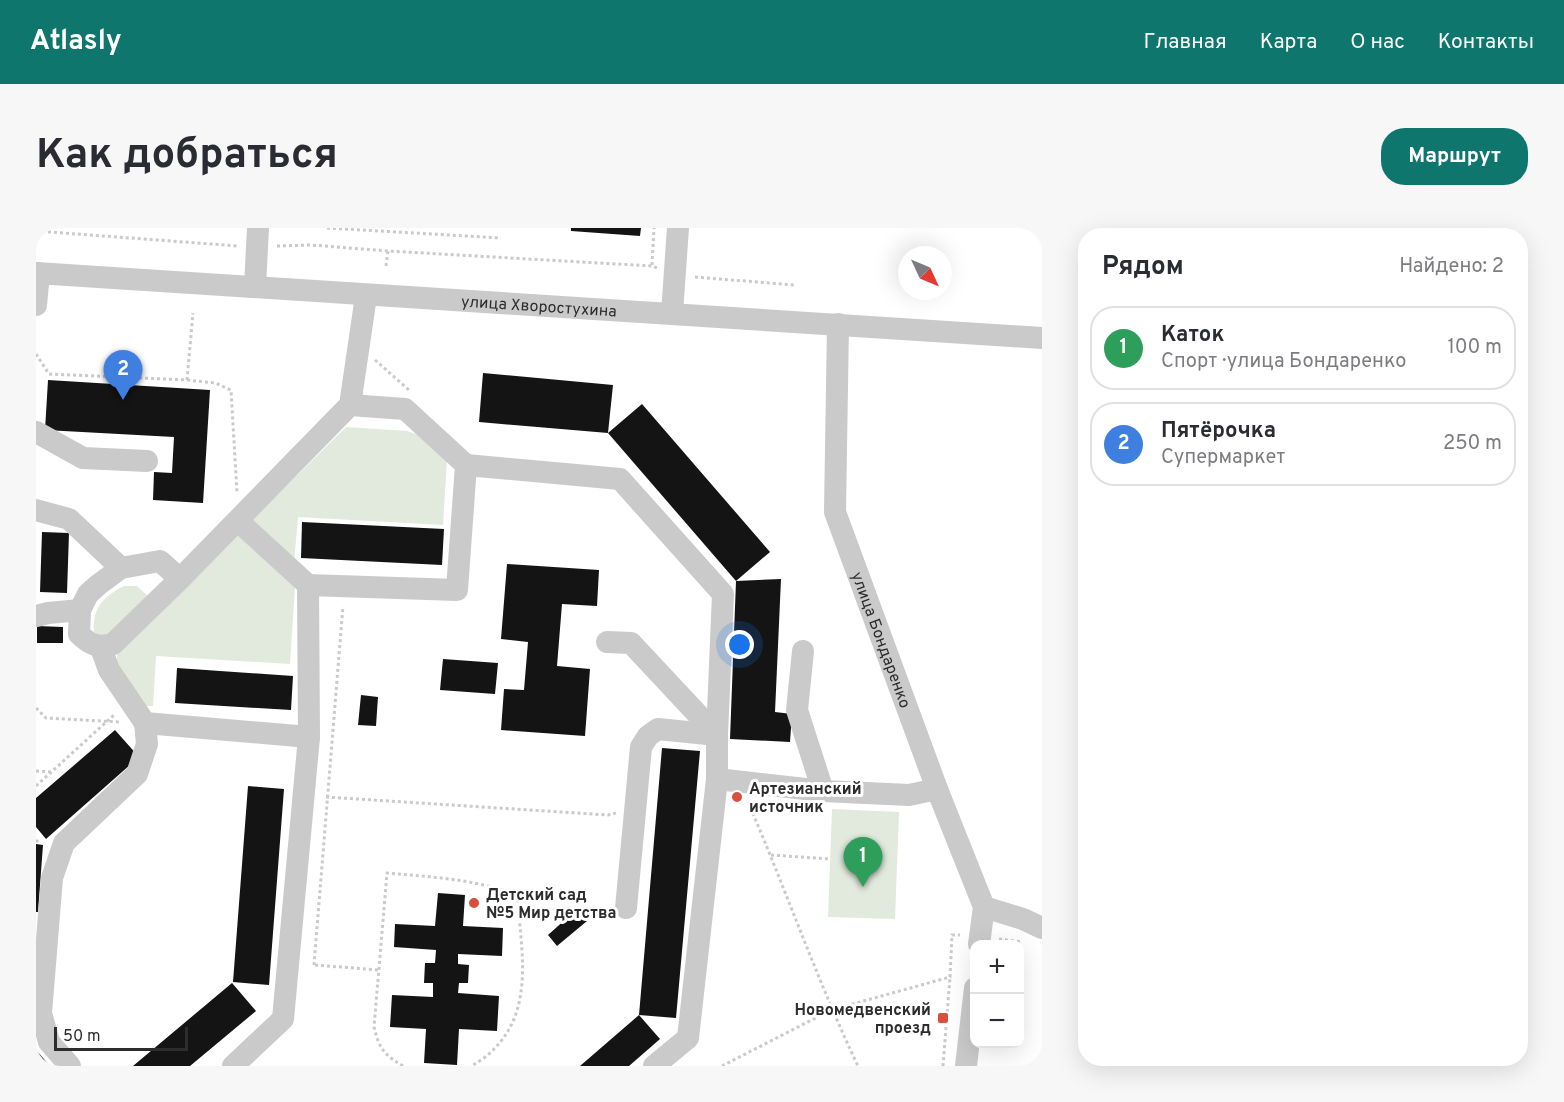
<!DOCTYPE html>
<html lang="ru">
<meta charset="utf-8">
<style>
:root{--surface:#fff;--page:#f7f7f7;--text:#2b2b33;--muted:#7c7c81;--line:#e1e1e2;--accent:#0f766e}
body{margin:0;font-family:Overpass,sans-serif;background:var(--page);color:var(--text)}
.controls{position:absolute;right:18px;bottom:18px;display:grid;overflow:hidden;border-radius:12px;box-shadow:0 6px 24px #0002}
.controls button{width:54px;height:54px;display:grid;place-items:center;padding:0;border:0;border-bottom:2px solid var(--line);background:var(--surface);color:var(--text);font:30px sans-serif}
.compass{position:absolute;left:862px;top:18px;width:54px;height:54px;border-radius:50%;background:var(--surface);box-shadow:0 6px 24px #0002;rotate:134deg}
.scale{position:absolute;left:18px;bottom:15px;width:134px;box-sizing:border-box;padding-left:6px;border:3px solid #2d2d2d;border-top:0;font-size:16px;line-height:21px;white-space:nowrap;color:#2d2d2d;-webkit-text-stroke:4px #fff;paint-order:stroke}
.you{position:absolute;left:704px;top:417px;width:21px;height:21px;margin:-15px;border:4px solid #fff;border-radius:50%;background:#1a73e8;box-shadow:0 0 0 9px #1a73e833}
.badge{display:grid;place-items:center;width:39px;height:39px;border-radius:50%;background:var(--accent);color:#fff;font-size:20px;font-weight:700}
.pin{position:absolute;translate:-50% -50px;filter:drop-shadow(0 2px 3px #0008)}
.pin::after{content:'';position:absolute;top:32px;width:21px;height:18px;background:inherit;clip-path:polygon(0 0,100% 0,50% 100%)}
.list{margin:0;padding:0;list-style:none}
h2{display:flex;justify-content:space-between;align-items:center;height:78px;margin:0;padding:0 24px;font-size:26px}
h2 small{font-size:20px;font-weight:400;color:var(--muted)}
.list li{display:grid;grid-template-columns:39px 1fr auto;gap:18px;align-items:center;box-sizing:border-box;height:84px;margin:0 12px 12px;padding:0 12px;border:2px solid var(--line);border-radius:24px}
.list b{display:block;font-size:22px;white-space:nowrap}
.list p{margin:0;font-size:20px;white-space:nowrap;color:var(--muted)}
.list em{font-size:20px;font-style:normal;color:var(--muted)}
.map{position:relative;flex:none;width:1006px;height:838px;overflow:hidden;border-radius:24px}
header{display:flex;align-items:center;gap:36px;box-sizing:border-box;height:84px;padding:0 30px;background:var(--accent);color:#fff}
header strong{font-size:28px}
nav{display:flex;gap:33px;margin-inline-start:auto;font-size:21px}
.intro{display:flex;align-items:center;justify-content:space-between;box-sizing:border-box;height:144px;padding:0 36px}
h1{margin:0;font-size:42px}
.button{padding:15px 27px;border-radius:24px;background:var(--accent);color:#fff;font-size:21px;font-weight:700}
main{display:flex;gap:36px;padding:0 36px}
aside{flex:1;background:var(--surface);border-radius:24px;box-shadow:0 6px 24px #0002}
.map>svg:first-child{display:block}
</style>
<header>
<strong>Atlasly</strong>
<nav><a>Главная</a><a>Карта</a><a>О нас</a><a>Контакты</a></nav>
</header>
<div class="intro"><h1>Как добраться</h1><a class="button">Маршрут</a></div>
<main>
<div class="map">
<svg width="1006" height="838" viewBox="0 0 1006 838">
<rect width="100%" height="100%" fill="#fff"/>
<path fill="#e1eadc" d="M310 199 371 203 392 210 411 232 407 297 262 289 258 335 214 294Z
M204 303 259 358 254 436 120 428 117 478H104L81 442V426Z
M88 358H101L112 368 69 412 58 404C56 380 68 368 88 358Z
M796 581 863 584 859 691 792 689Z"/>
<path fill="#141414" d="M535 0H605L604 8 535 3Z
M447 145 577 157 572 205 606 176 734 324 700 353 572 205 443 194Z
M12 152 174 162 167 275 117 272 118 244 136 245 138 209 9 202Z
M266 294 408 301 406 337 265 330Z
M6 304 33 305 31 365 4 364Z
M471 336 563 342 561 378 526 376 521 438 554 441 549 508 465 502 468 461 488 462 492 414 465 411Z
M745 351 739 484 756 486 754 514 694 511 700 353Z
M1 398 27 399V415H1Z
M407 431 462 435 459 466 404 462Z
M141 440 257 448 255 482 139 475Z
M325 467 342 469 340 498 322 497Z
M79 502 103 529 10 611 0 599V570Z
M626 520 664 523 640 790 603 787Z
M212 558 248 561 233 757 197 754Z
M0 616 7 617 2 684H0Z
M402 665 429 667 427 698 467 700 466 728 422 726V736L433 737 432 755H423L422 765 463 768 461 803 423 801 421 837 388 835 390 801 354 799 356 767 397 769V755H388L389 735H399L400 722 358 719 359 696 399 698Z
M541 681 551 693 521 718 512 707Z
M196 755 220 783 154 838H97Z
M603 787 624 811 593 838H544Z
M0 822 14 838H0Z"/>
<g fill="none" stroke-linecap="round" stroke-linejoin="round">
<path stroke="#cacaca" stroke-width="3" stroke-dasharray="3 3" stroke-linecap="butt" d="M291 0 465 10
M0 3 202 18
M241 18 275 17 352 23 616 38 621 40
M616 37 618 0
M350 38 352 23
M659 49 758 57
M0 126 13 146 151 152 179 155 195 162 201 264
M339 132 373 162
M151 152 157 85
M0 480 10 490 84 494
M0 543 16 544
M0 558 79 486
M290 569 572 587 580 585
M712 574C750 662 781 752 822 838
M0 612 2 614
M735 627 794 631
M963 711 986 714
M278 737 307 378
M279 737 343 742
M367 838C348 827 343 820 338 799L351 645C396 649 439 651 481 667 485 720 499 780 458 821 452 828 443 833 436 838
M686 838 795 782 914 749 916 707H924
M907 838 914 749"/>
<g stroke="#cacaca" stroke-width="22">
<path id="s1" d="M0 45 1006 110"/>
<path d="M219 58 222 0"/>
<path d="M0 77 3 45"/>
<path d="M636 85 642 0"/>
<path id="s2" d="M802 96 799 284 901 561 948 679 943 716"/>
<path d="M0 204 47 230 111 233"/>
<path d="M430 237 584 251 687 366 681 507V551"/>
<path d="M0 282 33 291 85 340"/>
<path d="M144 351 124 333 85 340 62 357 52 366 44 382 43 406C54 417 62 420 77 416L144 351 314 177 330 68"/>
<path d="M272 357 421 362 430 237 369 181 314 177"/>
<path d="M0 388 12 385 44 382"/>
<path d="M571 414 595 415 681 507 622 501 612 508 605 519 590 680"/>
<path d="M65 420 73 442 109 495 273 509"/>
<path d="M767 423 761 482 787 563"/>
<path d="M948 679 987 691 1006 700"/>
<path d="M34 838 13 814 5 785 16 650 28 615 101 546 111 516 109 495"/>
<path d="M197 838 247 791 273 509 272 357 202 293"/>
<path d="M618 838 652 810 681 551 787 563 873 567 901 561"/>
<path d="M930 838 939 760"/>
</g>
</g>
<g fill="#d84f3c" stroke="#fff" stroke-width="2">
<circle cx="701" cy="569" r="6"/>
<circle cx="438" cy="675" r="6"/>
<rect x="901" y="784" width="12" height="12" rx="3"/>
</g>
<g text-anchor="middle" stroke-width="6" stroke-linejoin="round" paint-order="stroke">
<g font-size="16" fill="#2d2d2d" stroke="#fff">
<text dy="6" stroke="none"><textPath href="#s1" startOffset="504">улица Хворостухина</textPath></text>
<text dy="6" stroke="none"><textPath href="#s2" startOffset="324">улица Бондаренко</textPath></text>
</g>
<g font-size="16" font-weight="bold" fill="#2d2d2d" stroke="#fff" text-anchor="start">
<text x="713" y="566">Артезианский<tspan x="713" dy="18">источник</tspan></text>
<text x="450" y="672">Детский сад<tspan x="450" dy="18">№5 Мир детства</tspan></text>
<text x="895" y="787" text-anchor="end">Новомедвенский<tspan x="895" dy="18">проезд</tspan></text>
</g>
</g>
</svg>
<div class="controls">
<button>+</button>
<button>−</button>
</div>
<svg class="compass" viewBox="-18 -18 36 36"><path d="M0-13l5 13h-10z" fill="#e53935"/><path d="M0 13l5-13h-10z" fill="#7c7c81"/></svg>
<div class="scale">50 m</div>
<div class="you"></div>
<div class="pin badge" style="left:827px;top:659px;background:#2e9e5b">1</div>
<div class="pin badge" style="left:87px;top:172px;background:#3f7fe0">2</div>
</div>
<aside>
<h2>Рядом<small>Найдено: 2</small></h2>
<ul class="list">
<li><span class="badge" style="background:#2e9e5b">1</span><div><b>Каток</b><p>Спорт · улица Бондаренко</p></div><em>100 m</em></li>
<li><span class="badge" style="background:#3f7fe0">2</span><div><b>Пятёрочка</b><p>Супермаркет</p></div><em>250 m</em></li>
</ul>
</aside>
</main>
